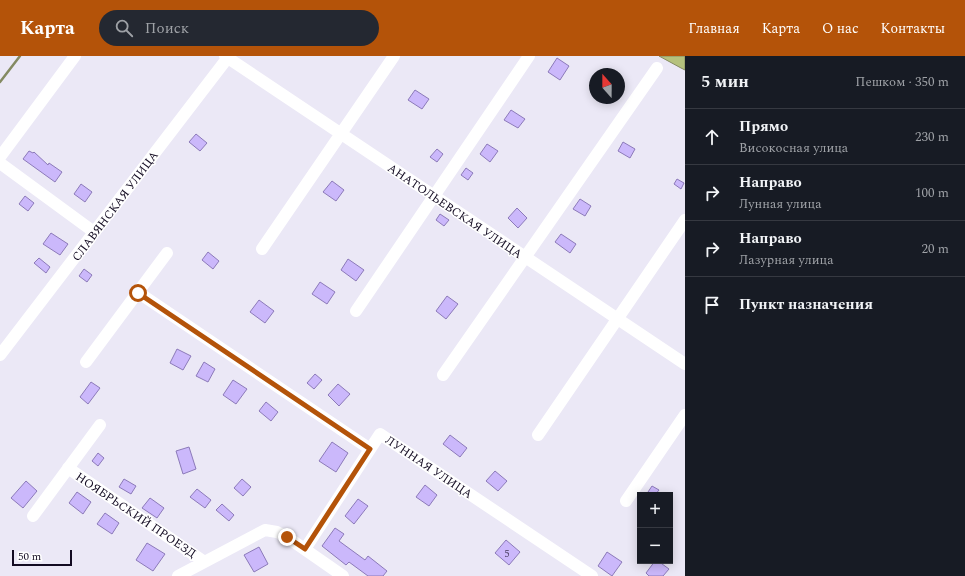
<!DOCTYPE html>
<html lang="ru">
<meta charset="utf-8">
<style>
:root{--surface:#171b24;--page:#242831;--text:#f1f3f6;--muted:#9ea1a6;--line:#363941;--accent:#b45309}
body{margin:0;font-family:Spectral,serif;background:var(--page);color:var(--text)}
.controls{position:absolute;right:12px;bottom:12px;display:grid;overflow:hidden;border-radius:0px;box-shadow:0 2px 10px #0003}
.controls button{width:36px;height:36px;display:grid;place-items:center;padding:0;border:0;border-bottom:1px solid var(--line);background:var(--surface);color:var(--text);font:20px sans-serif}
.compass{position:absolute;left:589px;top:12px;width:36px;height:36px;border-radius:50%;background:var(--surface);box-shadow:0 2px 10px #0003;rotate:339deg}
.scale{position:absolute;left:12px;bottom:10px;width:60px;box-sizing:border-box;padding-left:4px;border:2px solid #130b22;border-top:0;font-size:11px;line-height:14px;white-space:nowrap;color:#130b22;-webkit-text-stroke:3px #fff;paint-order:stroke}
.stop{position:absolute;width:12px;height:12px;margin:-9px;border:3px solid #b45309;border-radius:50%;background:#fff}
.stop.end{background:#b45309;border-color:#fff;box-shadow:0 1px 4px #0008}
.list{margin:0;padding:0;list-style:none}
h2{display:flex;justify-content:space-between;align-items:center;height:52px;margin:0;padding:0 16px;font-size:17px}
h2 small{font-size:13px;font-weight:400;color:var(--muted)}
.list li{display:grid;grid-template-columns:26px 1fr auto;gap:12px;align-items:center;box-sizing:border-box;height:56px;padding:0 16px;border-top:1px solid var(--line)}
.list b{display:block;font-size:15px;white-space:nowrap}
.list p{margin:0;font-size:13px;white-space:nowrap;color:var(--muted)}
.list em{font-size:13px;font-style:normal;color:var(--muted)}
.icon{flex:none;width:22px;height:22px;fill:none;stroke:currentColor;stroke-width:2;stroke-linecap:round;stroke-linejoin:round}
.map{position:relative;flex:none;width:685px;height:520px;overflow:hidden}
header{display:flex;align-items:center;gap:24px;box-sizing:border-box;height:56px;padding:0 20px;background:var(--accent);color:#fff}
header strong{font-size:19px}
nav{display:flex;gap:22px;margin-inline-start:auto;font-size:14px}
.search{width:280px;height:36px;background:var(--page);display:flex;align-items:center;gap:10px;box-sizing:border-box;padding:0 14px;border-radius:22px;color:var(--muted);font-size:15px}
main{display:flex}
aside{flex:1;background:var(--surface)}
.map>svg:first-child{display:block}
</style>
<header>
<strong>Карта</strong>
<div class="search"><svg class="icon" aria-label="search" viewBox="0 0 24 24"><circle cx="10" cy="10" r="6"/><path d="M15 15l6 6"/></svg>Поиск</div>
<nav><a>Главная</a><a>Карта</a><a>О нас</a><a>Контакты</a></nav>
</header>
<main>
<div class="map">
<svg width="685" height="520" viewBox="0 0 685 520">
<rect width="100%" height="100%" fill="#ebe8f6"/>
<path fill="#b5c17d" stroke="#848a62" d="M659 0H685V14L681 12Z"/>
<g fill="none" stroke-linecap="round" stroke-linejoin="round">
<path stroke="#848a62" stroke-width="2.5" d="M0 26 20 0"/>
</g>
<path fill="#cbb8fb" stroke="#8c7ab9" d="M557 2 569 10 560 24 548 16Z
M415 34 429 43 422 53 408 44Z
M511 54 525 63 518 72 504 64Z
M196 78 207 87 200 95 189 86Z
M623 86 635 93 630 102 618 95Z
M487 88 498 95 490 106 480 98Z
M437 93 443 98 437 106 430 101Z
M29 95 33 97 34 96 48 109 49 107 62 116 55 126 23 103Z
M466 112 473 117 468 124 461 119Z
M677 123 684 127 681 133 674 128Z
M332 125 344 134 336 145 323 136Z
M81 128 92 136 85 146 74 138Z
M25 140 34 147 28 155 19 148Z
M580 143 591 150 585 160 573 153Z
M517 152 527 162 518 172 508 162Z
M440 158 449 164 444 170 436 164Z
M51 177 68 188 60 199 43 188Z
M561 178 576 188 570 197 555 186Z
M208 196 219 205 213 213 202 204Z
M39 202 50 211 46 217 34 207Z
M348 203 364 214 356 225 341 214Z
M84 213 92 219 87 226 79 220Z
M320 226 335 236 327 248 312 238Z
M447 240 458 248 446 263 436 255Z
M259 244 274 255 265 267 250 256Z
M177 293 191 300 183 314 170 307Z
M204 306 215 313 208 326 196 320Z
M315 318 322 324 314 333 307 327Z
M233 324 247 333 236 348 223 339Z
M91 326 100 332 88 348 80 341Z
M338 328 350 338 339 350 328 339Z
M266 346 278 356 271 365 259 355Z
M450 379 467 392 460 401 443 388Z
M332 386 348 397 336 416 319 405Z
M189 391 196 413 183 418 176 395Z
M98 397 104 402 98 410 92 405Z
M495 415 507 425 498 435 486 425Z
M124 423 136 430 131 438 119 431Z
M242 423 251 431 243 440 234 432Z
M26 425 37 435 23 452 11 442Z
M425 429 437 439 429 450 416 441Z
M652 430 659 434 655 439H646Z
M197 433 211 444 205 452 190 441Z
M77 436 91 446 83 458 69 447Z
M150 442 164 452 157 462 142 452Z
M358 443 368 450 354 468 345 460Z
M222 448 234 459 229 465 216 454Z
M105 457 119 467 112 478 97 468Z
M335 472 344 478 339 485 365 504 368 500 387 515 383 520H368L349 506 346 509 322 490Z
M506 484 520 496 509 509 495 497Z
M147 487 165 498 153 515 136 504Z
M259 491 268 508 254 516 244 499Z
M607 496 622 506 612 520 598 510Z
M655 505H658L669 513 663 520H649L646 517Z"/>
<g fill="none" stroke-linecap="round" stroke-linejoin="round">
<path stroke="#fff" stroke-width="12" d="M225 0 685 308
M0 101 75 0
M0 107 94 176
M262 193 394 0
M139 237 370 393
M356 255 529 0
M0 299 229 0
M86 306 167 197
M443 319 657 12
M538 379 685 164
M68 412 203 505
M626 445 685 359
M33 460 100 369
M305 493 380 378 592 520
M178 520 265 474 277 476 287 481 343 520"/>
</g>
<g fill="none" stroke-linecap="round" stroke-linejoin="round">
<path stroke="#b45309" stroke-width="5" d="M138 237 370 393 305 493 287 481"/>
</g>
<g text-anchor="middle" stroke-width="3" stroke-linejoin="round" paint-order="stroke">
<g font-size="10" fill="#413658">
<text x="507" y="501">5</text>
</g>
<g font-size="12" fill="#130b22" stroke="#fff">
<text transform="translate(115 150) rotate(-53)" y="4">СЛАВЯНСКАЯ УЛИЦА</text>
<text transform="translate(455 155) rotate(34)" y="4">АНАТОЛЬЕВСКАЯ УЛИЦА</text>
<text transform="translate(429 411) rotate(34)" y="4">ЛУННАЯ УЛИЦА</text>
<text transform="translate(136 459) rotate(34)" y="4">НОЯБРЬСКИЙ ПРОЕЗД</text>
</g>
</g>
</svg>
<div class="controls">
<button>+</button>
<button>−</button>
</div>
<svg class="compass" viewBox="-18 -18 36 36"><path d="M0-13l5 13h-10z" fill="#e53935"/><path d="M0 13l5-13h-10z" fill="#9ea1a6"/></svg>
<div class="scale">50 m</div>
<div class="stop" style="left:138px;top:237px"></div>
<div class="stop end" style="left:287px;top:481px"></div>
</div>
<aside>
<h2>5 мин<small>Пешком · 350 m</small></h2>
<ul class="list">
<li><svg class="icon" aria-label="ahead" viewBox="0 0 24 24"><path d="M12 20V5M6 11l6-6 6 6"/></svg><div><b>Прямо</b><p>Високосная улица</p></div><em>230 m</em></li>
<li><svg class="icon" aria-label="right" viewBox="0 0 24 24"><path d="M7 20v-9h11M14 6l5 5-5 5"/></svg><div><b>Направо</b><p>Лунная улица</p></div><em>100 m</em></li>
<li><svg class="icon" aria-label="right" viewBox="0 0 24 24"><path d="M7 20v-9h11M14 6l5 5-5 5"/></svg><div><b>Направо</b><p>Лазурная улица</p></div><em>20 m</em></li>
<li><svg class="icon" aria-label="arrive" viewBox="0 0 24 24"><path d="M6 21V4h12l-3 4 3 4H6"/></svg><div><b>Пункт назначения</b></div></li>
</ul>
</aside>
</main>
